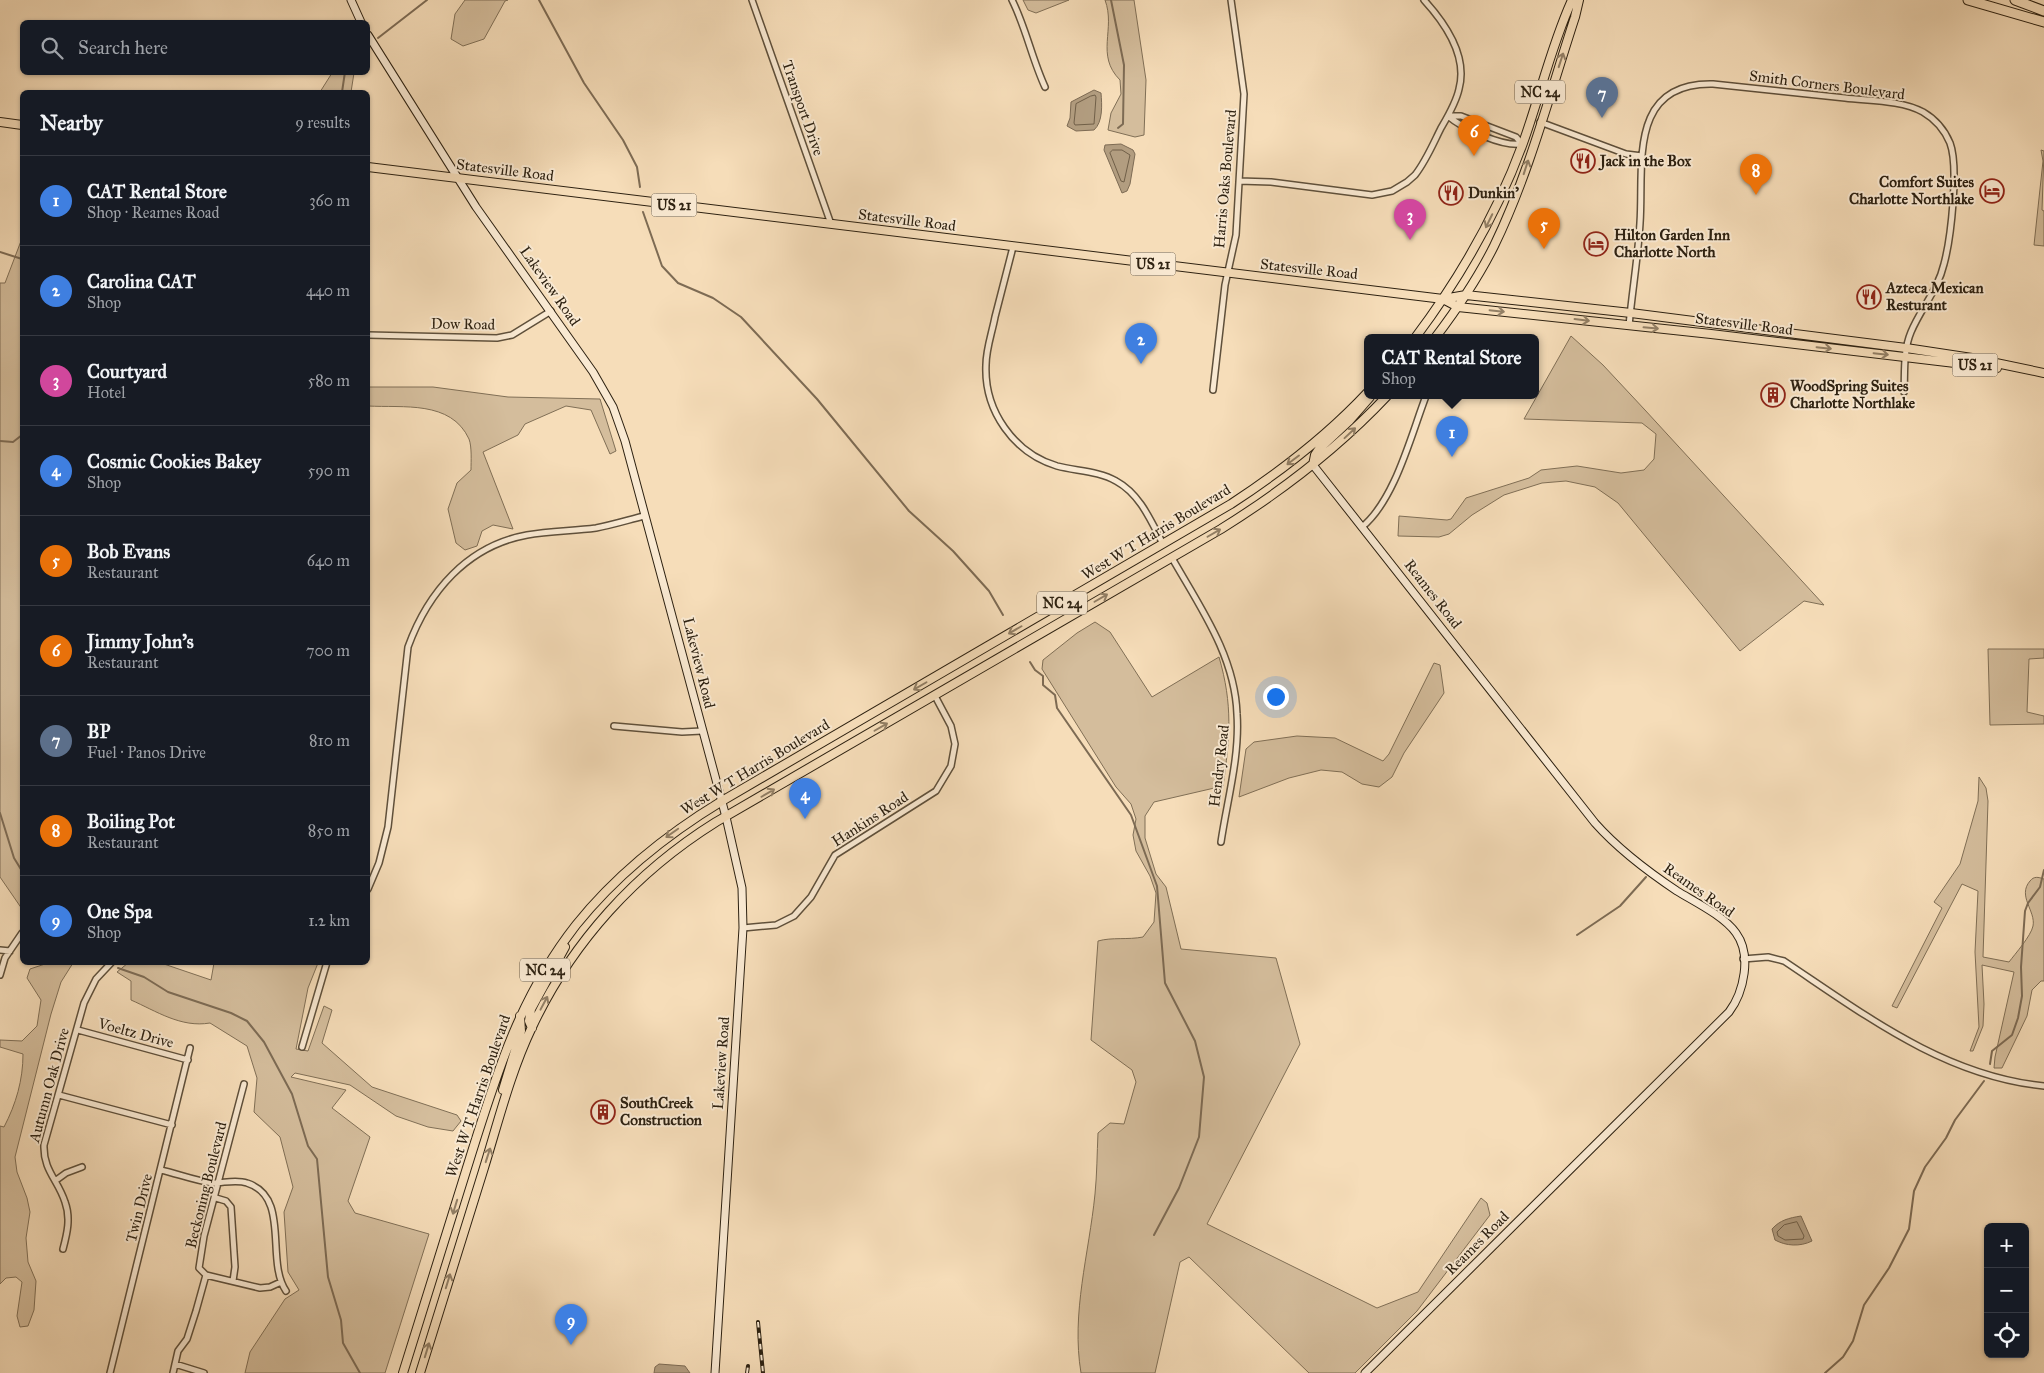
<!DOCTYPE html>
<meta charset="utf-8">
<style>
:root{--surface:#171b24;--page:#20242c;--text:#f1f3f6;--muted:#9ea1a6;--line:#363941;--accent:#ea580c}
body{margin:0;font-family:"IM FELL Great Primer",serif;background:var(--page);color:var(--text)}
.controls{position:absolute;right:15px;bottom:15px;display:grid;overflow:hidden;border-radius:8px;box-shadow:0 1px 4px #0004}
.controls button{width:45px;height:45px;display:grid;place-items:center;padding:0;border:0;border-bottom:1px solid var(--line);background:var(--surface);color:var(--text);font:25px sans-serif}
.you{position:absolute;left:1275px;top:696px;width:18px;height:18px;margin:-12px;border:4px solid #fff;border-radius:50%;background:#1a73e8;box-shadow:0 0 0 8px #1a73e833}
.badge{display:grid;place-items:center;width:32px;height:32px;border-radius:50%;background:var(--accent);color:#fff;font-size:16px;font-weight:700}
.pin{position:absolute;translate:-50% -41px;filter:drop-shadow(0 1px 2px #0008)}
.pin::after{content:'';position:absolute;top:26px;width:18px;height:15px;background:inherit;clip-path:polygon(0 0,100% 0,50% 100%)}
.popup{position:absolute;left:1364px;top:334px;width:175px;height:65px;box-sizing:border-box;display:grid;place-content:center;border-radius:8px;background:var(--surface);filter:drop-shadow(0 1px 4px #0005);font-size:16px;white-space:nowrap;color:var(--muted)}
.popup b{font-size:19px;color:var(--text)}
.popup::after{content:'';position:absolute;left:50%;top:100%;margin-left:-10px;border:10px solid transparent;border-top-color:var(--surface)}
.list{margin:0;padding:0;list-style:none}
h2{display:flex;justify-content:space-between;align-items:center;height:65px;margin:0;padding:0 20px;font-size:21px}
h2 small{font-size:16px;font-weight:400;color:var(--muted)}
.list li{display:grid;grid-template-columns:32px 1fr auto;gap:15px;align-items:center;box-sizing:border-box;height:90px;padding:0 20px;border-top:1px solid var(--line)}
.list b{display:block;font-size:19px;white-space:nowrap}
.list p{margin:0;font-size:16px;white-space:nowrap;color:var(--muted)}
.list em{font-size:16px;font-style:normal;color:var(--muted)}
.icon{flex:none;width:28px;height:28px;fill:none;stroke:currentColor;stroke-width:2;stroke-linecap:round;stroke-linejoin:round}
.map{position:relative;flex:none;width:2044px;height:1373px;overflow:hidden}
.search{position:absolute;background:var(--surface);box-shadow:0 1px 4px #0004;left:20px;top:20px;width:350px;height:55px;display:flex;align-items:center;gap:12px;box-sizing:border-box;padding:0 18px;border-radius:8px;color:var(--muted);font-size:19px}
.panel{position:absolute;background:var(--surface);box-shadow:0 1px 4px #0004;left:20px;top:90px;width:350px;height:875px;border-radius:8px}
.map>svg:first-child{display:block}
</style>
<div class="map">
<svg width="2044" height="1373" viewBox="0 0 2044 1373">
<rect width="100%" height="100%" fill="#f6ddb9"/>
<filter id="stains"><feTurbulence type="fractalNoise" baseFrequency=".004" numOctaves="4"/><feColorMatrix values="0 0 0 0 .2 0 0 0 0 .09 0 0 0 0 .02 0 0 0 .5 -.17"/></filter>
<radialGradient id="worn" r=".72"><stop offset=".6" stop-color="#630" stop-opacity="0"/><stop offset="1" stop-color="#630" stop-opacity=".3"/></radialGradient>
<path fill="#d4bd9c" stroke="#806f56" d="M465 0H508L505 1 484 39 463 46 451 39 455 14Z
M1023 0H1069L1036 13 1028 10Z
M1105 0H1134L1146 80 1144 135 1135 137 1108 130 1111 113 1121 94 1120 80C1095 55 1116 29 1105 0Z
M332 73H354L351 92H320Z
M2041 150 2044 151 2042 210 2044 211V246L2034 245 2043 161Z
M22 229V909L0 877V283H5L21 241Z
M1571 336 1603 365 1645 410 1824 605 1804 601 1740 651 1618 503 1595 487 1566 481 1542 483 1504 495 1472 515 1449 534 1439 537 1398 536 1399 516 1447 520 1451 519 1466 498 1529 478 1541 470 1577 466 1621 473 1644 470 1654 459 1656 434 1642 423 1524 419Z
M368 387H433L508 397 600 399 616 451 610 454 591 410 566 406 525 424 518 435 483 452 513 529 493 525 482 531 477 546 465 550 456 543 448 509 457 483 471 470C471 461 472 447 469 439 451 400 403 408 368 406Z
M1095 622 1110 632 1152 697 1219 657C1233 705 1230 738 1223 786L1154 802 1145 816V838L1156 874 1166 887 1181 949 1276 958 1300 1044 1207 1224 1377 1308 1418 1292 1481 1198 1487 1203 1490 1215 1417 1311 1355 1373H1309L1189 1257 1180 1262 1155 1373H1081C1071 1313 1089 1254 1095 1194 1097 1174 1097 1154 1098 1133L1110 1123 1124 1124 1136 1082 1132 1070 1091 1040 1098 941C1112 937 1128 940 1143 937L1154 922 1156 893 1150 876 1136 851 1133 835 1136 819 1131 804 1116 787 1042 669 1043 660 1077 633Z
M1988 649H2044V658L2029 659 2027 712 2044 716V724L1990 725Z
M1434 663 1440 665 1444 693 1404 753 1392 777 1379 787 1362 784 1342 772 1321 770 1289 778 1239 797 1246 749 1254 742 1297 736 1335 738 1383 761 1389 754Z
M1979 777 1986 788 1988 801 1983 957 2009 962C2015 954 2031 936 2033 926 2036 911 2017 896 2030 881 2034 876 2038 877 2044 879V981H2041L2032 990 2027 1016 2002 1068H1994L1995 1057 2014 972 1982 965 1984 1004 1983 1026 1973 1051H1970L1979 1027 1975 952 1978 891 1962 884 1897 1008 1892 1006 1942 908 1934 902 1960 864 1978 801Z
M48 963H73L61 982 51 1014 15 1157 17 1172 27 1198 30 1212 26 1238 28 1262 36 1281 34 1310 28 1326 20 1327 17 1316 22 1282 16 1277 6 1278 0 1284V1126L4 1127C16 1104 23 1080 23 1054L0 1047V1040L22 1041 37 1026 41 1000 27 978 30 969Z
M128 963H161L211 980 214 963H318L308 988 296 1049 308 1051 324 1006 332 1010 322 1043 372 1087 457 1115 461 1121 453 1131 428 1127 396 1116 350 1085 295 1073 291 1077 346 1090 332 1108 370 1137 348 1201 355 1213 429 1234 385 1373H245L250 1352 285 1299 299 1290 288 1272 284 1212 293 1187 280 1137 254 1112 257 1078 247 1046 210 1023C181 1028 156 1011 131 1000V981L117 972Z"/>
<path fill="#b29d80" stroke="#7d6b54" d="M1094 90 1101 93C1102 105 1103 122 1094 130L1076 131 1067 126 1070 118 1071 102Z
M1121 144 1133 150 1135 154 1130 184 1127 191 1122 193 1104 150 1105 145Z
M1801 1216 1812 1241C1800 1247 1786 1246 1775 1240L1772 1229C1780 1220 1789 1218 1801 1216Z
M659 1364 685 1366 690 1373H654L655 1367Z"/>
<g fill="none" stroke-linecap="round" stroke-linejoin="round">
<path stroke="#705f48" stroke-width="1" d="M1091 96 1095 95 1096 97 1094 124 1075 125 1074 123 1076 104Z
M1113 150H1122L1130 155 1124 182 1121 181 1110 153Z
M1797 1222 1804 1236 1803 1239 1785 1240 1778 1236 1777 1232 1784 1225Z"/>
<path stroke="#7d6b54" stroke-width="2" d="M539 0 584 83 623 140 637 167 640 187
M1111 0 1124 65 1123 124 1118 128
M378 38 427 0
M342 92 345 72
M643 212 662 266 678 283 713 298 741 317 817 399 909 511 953 551 989 591 1003 615
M0 252 22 259
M0 441 13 442 22 435
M1030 662 1035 670 1043 676V685L1055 695 1057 708 1131 815 1157 886 1165 983 1195 1041 1204 1077 1199 1137 1179 1188 1154 1235
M0 813 14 858 22 871
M1577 935 1620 906 1646 877
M103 962 105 963
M118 968 144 977 168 992 231 1013 247 1021 264 1042 292 1094 308 1146 317 1159 328 1277 341 1320 343 1343 360 1373
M1990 1064 1992 1051 2012 1035 2018 1018 2022 996 2021 967 2025 911 2028 903 2040 887 2044 870
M1825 1373 1843 1357 1853 1341 1864 1305 1889 1268 1909 1229 1914 1191 1925 1167 1946 1138 1955 1120 1984 1081"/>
<g stroke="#5f503b" stroke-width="8">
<path id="street" d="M752 0 831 224
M1012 0C1026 28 1032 59 1045 87
M1448 116H1461L1516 137 1522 144
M1448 116C1463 129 1503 147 1522 144
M1540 122 1626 154 1642 156
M1239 181 1271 182 1372 195 1392 191 1407 182 1415 175C1426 161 1433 144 1441 128 1448 116 1456 103 1459 89 1468 56 1445 23 1424 0
M1013 247C1007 270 1001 293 995 317 992 333 986 349 986 365 984 411 1014 453 1057 466 1076 471 1099 471 1116 481 1140 494 1151 521 1163 544
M1629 326C1632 292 1638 258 1640 223 1644 166 1627 82 1713 84 1757 89 1801 93 1845 98 1869 101 1901 100 1923 112 1935 119 1945 131 1950 143 1959 167 1951 238 1944 264 1938 290 1921 308 1911 332 1903 351 1905 372 1904 392
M368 335 497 338 512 335 551 311
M1213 390 1225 285 1236 235 1244 94 1231 0
M1362 527C1395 500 1411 435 1426 396
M1172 558C1200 607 1235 656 1237 714 1240 756 1227 801 1221 842
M614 726 682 732 702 731
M368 889 379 863 388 827 408 647C428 592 467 546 527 535 550 531 573 531 596 528 612 525 628 520 644 516
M743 928 776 925 794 916 811 897 835 855 936 791 951 766 955 744 951 726 935 696
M0 950 10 951
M1743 959 1768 957 1784 961C1865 1015 1944 1076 2044 1086
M0 975 5 958 22 933
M78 1030 188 1060
M302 1047 327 962
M59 1095 172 1125
M161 1170C178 1174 196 1181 213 1183 224 1183 236 1179 247 1183 291 1197 265 1260 286 1291
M55 1181 66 1173 82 1167
M216 1198 226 1201 231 1207 235 1267 233 1281
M63 1249C67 1234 71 1218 65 1202 58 1180 43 1170 44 1145L84 1003 96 979 112 962
M206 1275 260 1288 270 1287 281 1282
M175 1364 204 1373
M110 1373 190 1048
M173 1373 178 1351 187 1339 196 1311 206 1275 199 1268 204 1236 244 1084"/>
</g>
<g stroke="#2d2111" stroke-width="9">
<path id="secondary" d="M351 0 361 22
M368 35 476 207 593 372 613 407 625 441 726 817 742 888 743 928 715 1373
M1313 465 1595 823C1619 850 1647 871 1677 891 1695 902 1724 916 1736 933 1752 955 1744 992 1729 1012L1365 1373"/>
</g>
<g stroke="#2d2111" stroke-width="10">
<path id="primary" d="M0 122 22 125
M368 167 1443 299 1466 295 1631 313 1906 348 1972 358 2044 373
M1443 299 1458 307 1711 334 1997 368
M1415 338C1460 278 1497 214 1523 143 1540 96 1551 46 1572 0
M1435 338C1457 309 1478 278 1494 246 1529 174 1550 93 1575 17L1579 0
M1313 465 1315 455 1319 449 1349 421 1370 397
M532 1028 529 1021 531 1009 565 947
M503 1090 521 1031 520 1016
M403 1373C424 1306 445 1239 466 1171 494 1082 517 1000 576 925 617 874 666 835 722 801L1231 504C1280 472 1327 436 1368 392
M420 1373C441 1306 462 1238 483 1171 498 1123 510 1073 532 1027 572 942 636 872 716 822L1221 529C1282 491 1338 448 1387 396"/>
</g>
<g stroke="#2d2111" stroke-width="11">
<path id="highway" d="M1968 0 2044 22
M2015 0 2044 11"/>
</g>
<use href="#street" stroke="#f9e9d2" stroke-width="5"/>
<use href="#secondary" stroke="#f9e9d2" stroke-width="7"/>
<use href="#primary" stroke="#f6ddb9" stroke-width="8"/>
<use href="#highway" stroke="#f6ddb9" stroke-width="9"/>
<g stroke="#2d2111" stroke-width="4">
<path id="rail" d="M758 1322 763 1373
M747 1373 748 1366"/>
</g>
<use href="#rail" stroke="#f9e9d2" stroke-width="2" stroke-dasharray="5.5" stroke-linecap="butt"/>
</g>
<defs><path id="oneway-shaft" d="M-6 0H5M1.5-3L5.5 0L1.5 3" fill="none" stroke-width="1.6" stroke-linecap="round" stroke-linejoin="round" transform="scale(1.25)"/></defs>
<g stroke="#927f65">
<use href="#oneway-shaft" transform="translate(1561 60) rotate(-72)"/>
<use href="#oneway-shaft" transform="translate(1526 167) rotate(-72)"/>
<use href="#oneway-shaft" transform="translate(1489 221) rotate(116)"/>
<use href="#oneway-shaft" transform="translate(1497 311) rotate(6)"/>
<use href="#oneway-shaft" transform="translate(1582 320) rotate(7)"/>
<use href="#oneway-shaft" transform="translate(1651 328) rotate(5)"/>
<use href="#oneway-shaft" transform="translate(1824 348) rotate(6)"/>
<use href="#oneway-shaft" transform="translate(1881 354) rotate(6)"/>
<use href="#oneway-shaft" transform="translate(1350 433) rotate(-43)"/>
<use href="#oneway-shaft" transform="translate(1293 460) rotate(143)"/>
<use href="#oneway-shaft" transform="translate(1214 533) rotate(-30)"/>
<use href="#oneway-shaft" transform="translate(1101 598) rotate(-30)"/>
<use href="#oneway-shaft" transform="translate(1015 630) rotate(150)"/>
<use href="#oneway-shaft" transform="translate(920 686) rotate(150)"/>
<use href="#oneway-shaft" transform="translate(881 727) rotate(-30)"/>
<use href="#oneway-shaft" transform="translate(768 793) rotate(-30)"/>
<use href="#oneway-shaft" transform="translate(672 833) rotate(145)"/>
<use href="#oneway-shaft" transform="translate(544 1003) rotate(-62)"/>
<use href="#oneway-shaft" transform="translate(488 1155) rotate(-72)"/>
<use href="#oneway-shaft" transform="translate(455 1207) rotate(107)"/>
<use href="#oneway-shaft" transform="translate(448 1281) rotate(-73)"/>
<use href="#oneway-shaft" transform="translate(427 1350) rotate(-73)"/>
</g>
<defs>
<g id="restaurant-ring" transform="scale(1.25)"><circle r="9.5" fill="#f9e9d2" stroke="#8f2418" stroke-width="1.5"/><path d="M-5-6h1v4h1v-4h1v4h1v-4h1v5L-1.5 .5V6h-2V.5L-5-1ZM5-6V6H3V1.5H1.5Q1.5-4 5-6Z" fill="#8f2418"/></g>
<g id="hotel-ring" transform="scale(1.25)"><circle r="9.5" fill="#f9e9d2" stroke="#8f2418" stroke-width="1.5"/><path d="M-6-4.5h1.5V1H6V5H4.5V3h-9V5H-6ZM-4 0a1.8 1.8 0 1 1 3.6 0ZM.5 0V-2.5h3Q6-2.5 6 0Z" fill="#8f2418"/></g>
<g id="building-ring" transform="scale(1.25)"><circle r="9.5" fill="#f9e9d2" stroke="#8f2418" stroke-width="1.5"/><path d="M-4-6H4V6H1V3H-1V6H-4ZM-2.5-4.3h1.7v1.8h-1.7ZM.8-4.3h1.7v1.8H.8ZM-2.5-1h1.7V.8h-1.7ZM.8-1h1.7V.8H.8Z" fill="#8f2418"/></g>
</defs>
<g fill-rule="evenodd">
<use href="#restaurant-ring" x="1583" y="161"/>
<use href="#hotel-ring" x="1992" y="191"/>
<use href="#restaurant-ring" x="1451" y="193"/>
<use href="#hotel-ring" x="1596" y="244"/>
<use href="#restaurant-ring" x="1869" y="297"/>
<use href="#building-ring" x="1773" y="395"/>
<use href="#building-ring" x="603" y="1112"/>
</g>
<g text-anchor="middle" stroke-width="4" stroke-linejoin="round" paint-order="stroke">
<g fill="#f9e9d2" stroke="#6a5d4b" stroke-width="1">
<rect x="1515" y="80.5" width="50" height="23" rx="4"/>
<rect x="651.5" y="193.5" width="45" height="23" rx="4"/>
<rect x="1130.5" y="252.5" width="45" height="23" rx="4"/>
<rect x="1952.5" y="353.5" width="45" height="23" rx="4"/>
<rect x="1037" y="591.5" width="50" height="23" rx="4"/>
<rect x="520" y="958.5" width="50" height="23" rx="4"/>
</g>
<g font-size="14" font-weight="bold" fill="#2d2111">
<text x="1540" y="97">NC 24</text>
<text x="674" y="210">US 21</text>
<text x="1153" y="269">US 21</text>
<text x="1975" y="370">US 21</text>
<text x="1062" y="608">NC 24</text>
<text x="545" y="975">NC 24</text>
</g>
<g font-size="15" fill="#2d2111" stroke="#f9e9d2">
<text transform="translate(1827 85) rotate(7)" y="5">Smith Corners Boulevard</text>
<text transform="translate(803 108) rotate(71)" y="5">Transport Drive</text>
<text transform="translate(505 170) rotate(7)" y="5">Statesville Road</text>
<text transform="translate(1225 179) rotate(-85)" y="5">Harris Oaks Boulevard</text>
<text transform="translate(907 220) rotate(7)" y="5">Statesville Road</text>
<text transform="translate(1309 269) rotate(6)" y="5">Statesville Road</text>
<text transform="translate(550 286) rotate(55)" y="5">Lakeview Road</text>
<text transform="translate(463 324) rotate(1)" y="5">Dow Road</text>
<text transform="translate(1744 324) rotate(7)" y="5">Statesville Road</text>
<text transform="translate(1156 532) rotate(-31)" y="5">West W T Harris Boulevard</text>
<text transform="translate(1433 594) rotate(52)" y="5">Reames Road</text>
<text transform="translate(699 663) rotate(76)" y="5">Lakeview Road</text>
<text transform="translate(1219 766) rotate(-83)" y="5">Hendry Road</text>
<text transform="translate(755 767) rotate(-31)" y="5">West W T Harris Boulevard</text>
<text transform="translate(870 819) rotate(-33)" y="5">Hankins Road</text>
<text transform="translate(1699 890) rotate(35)" y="5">Reames Road</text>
<text transform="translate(136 1033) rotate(15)" y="5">Voeltz Drive</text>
<text transform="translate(721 1063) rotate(-86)" y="5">Lakeview Road</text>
<text transform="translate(49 1085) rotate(-75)" y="5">Autumn Oak Drive</text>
<text transform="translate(478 1096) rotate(-71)" y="5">West W T Harris Boulevard</text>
<text transform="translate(206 1185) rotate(-76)" y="5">Beckoning Boulevard</text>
<text transform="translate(139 1208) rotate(-76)" y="5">Twin Drive</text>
<text transform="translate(1477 1243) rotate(-45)" y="5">Reames Road</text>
</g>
<g font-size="15" font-weight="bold" fill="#2d2111" stroke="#f9e9d2" text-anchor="start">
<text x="1600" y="166">Jack in the Box</text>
<text x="1974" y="187" text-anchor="end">Comfort Suites<tspan x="1974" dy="17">Charlotte Northlake</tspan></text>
<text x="1468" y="198">Dunkin'</text>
<text x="1614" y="240">Hilton Garden Inn<tspan x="1614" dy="17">Charlotte North</tspan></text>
<text x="1886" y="293">Azteca Mexican<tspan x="1886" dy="17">Resturant</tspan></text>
<text x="1790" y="391">WoodSpring Suites<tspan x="1790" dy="17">Charlotte Northlake</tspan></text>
<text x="620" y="1108">SouthCreek<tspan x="620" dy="17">Construction</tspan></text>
</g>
</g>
<rect width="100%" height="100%" filter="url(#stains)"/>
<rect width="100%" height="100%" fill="url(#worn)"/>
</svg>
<div class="controls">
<button>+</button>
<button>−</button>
<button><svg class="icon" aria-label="locate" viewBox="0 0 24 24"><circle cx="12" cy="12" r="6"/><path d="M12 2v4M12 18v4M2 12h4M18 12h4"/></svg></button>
</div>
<div class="you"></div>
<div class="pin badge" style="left:1452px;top:457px;background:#3f7fe0">1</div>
<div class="popup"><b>CAT Rental Store</b>Shop</div>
<div class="pin badge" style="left:1141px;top:364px;background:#3f7fe0">2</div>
<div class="pin badge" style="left:1410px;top:240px;background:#d1479c">3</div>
<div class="pin badge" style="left:805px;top:819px;background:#3f7fe0">4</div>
<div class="pin badge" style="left:1544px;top:249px;background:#e8710a">5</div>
<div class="pin badge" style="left:1474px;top:156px;background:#e8710a">6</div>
<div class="pin badge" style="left:1602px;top:118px;background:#5c6f8a">7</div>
<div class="pin badge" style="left:1756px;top:195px;background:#e8710a">8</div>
<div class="pin badge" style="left:571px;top:1345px;background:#3f7fe0">9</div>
<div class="search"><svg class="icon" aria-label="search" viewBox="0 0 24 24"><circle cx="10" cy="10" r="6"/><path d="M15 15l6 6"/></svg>Search here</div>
<section class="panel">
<h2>Nearby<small>9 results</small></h2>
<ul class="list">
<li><span class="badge" style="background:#3f7fe0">1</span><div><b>CAT Rental Store</b><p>Shop · Reames Road</p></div><em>360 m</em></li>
<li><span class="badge" style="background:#3f7fe0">2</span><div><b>Carolina CAT</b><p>Shop</p></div><em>440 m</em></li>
<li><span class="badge" style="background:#d1479c">3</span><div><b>Courtyard</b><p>Hotel</p></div><em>580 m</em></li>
<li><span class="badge" style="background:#3f7fe0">4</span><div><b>Cosmic Cookies Bakey</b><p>Shop</p></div><em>590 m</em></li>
<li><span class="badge" style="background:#e8710a">5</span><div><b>Bob Evans</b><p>Restaurant</p></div><em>640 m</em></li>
<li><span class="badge" style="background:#e8710a">6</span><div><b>Jimmy John's</b><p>Restaurant</p></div><em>700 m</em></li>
<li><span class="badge" style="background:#5c6f8a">7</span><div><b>BP</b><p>Fuel · Panos Drive</p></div><em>810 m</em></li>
<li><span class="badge" style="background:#e8710a">8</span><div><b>Boiling Pot</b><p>Restaurant</p></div><em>850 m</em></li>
<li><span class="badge" style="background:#3f7fe0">9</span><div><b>One Spa</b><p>Shop</p></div><em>1.2 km</em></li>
</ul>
</section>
</div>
